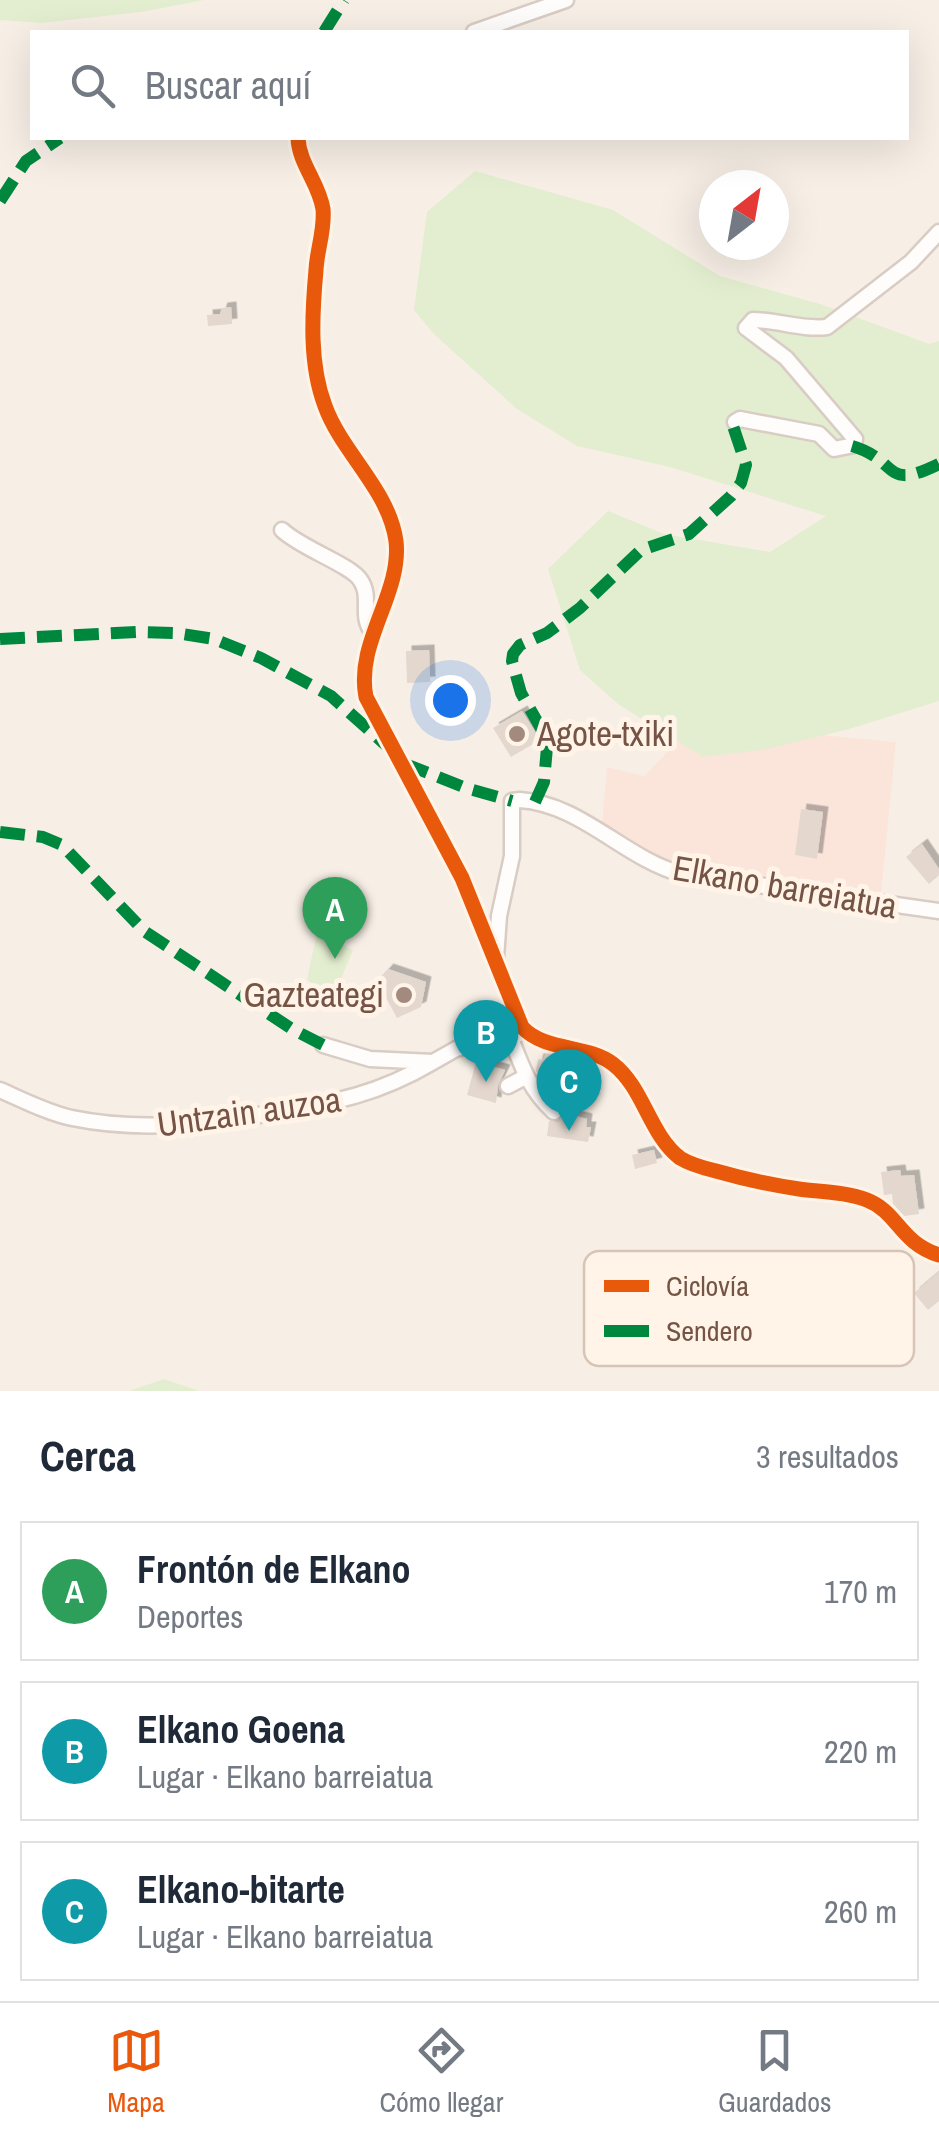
<!DOCTYPE html>
<html lang="es">
<meta charset="utf-8">
<style>
:root{--surface:#fff;--page:#f6f6f7;--text:#1f2937;--muted:#747a83;--line:#e0e1e3;--accent:#ea580c}
body{margin:0;font-family:"Archivo Narrow",sans-serif;background:var(--page);color:var(--text)}
.compass{position:absolute;left:699px;top:170px;width:90px;height:90px;border-radius:50%;background:var(--surface);box-shadow:0 10px 40px #0002;rotate:31deg}
.you{position:absolute;left:450px;top:700px;width:35px;height:35px;margin:-25px;border:8px solid #fff;border-radius:50%;background:#1a73e8;box-shadow:0 0 0 15px #1a73e833}
.badge{display:grid;place-items:center;width:65px;height:65px;border-radius:50%;background:var(--accent);color:#fff;font-size:32px;font-weight:700}
.pin{position:absolute;translate:-50% -82px;filter:drop-shadow(0 2px 5px #0008)}
.pin::after{content:'';position:absolute;top:52px;width:35px;height:30px;background:inherit;clip-path:polygon(0 0,100% 0,50% 100%)}
.list{margin:0;padding:0;list-style:none}
h2{display:flex;justify-content:space-between;align-items:center;height:130px;margin:0;padding:0 40px;font-size:42px}
h2 small{font-size:32px;font-weight:400;color:var(--muted)}
.list li{display:grid;grid-template-columns:65px 1fr auto;gap:30px;align-items:center;box-sizing:border-box;height:140px;margin:0 20px 20px;padding:0 20px;border:2px solid var(--line);border-radius:0px}
.list b{display:block;font-size:38px;white-space:nowrap}
.list p{margin:0;font-size:32px;white-space:nowrap;color:var(--muted)}
.list em{font-size:32px;font-style:normal;color:var(--muted)}
.icon{flex:none;width:55px;height:55px;fill:none;stroke:currentColor;stroke-width:2;stroke-linecap:round;stroke-linejoin:round}
.map{position:relative;flex:none;width:939px;height:1391px;overflow:hidden}
.search{position:absolute;background:var(--surface);box-shadow:0 10px 40px #0002;left:30px;right:30px;top:30px;height:110px;display:flex;align-items:center;gap:25px;box-sizing:border-box;padding:0 35px;border-radius:0px;color:var(--muted);font-size:38px}
.sheet{height:610px;background:var(--surface)}
nav{display:flex;justify-content:space-around;align-items:center;box-sizing:border-box;height:140px;border-top:2px solid var(--line);background:var(--surface);font-size:28px;color:var(--muted)}
nav a{display:grid;justify-items:center;gap:5px}
nav .on{color:var(--accent)}
.map>svg:first-child{display:block}
</style>
<div class="map">
<svg width="939" height="1391" viewBox="0 0 939 1391">
<defs>
<filter id="shadow"><feDropShadow dx="5.5" dy="-5.5" stdDeviation="0" flood-color="#0004"/></filter>
</defs>
<rect width="100%" height="100%" fill="#f7efe6"/>
<path fill="#fbe5db" d="M695 723 896 742 881 895 667 863 602 824 607 767 644 776Z"/>
<path fill="#e3edcf" d="M0 0H204L141 12 41 23 0 20Z
M475 171 613 210 720 276 823 305 929 344 939 341V701L849 729 767 749 703 757 618 704 580 670 548 569 608 511 664 534 770 552 826 516 670 467 577 446 517 409 434 334 414 310 427 212Z
M317 932 353 950 338 986 348 990 344 1004 315 994 317 987 307 980Z
M164 1379 199 1391H129Z"/>
<path fill="#e3d7ce" filter="url(#shadow)" d="M231 307 232 324 208 326 207 315 220 314 222 308Z
M429 650 430 682 407 683 406 651Z
M522 711 540 740 511 757 493 728Z
M801 809 823 812 817 859 795 855Z
M922 844 939 869V875L929 884 906 857Z
M388 969 426 982 421 1007 397 1018 377 981Z
M546 1053 574 1060 569 1072 562 1070 560 1084 542 1081 536 1071 538 1059 543 1060Z
M476 1062 505 1070 498 1085 496 1103 467 1095Z
M564 1113 587 1119 586 1127H591L588 1142 547 1136 549 1121 558 1122Z
M654 1150 657 1163 635 1169 632 1155Z
M900 1170 901 1176 914 1175 919 1214 904 1216 893 1204 892 1194 884 1195 881 1172Z
M939 1272V1301L928 1310 914 1293Z"/>
<g fill="none" stroke-linecap="round" stroke-linejoin="round">
<g stroke="#d8ccc4" stroke-width="19">
<path id="minor" d="M474 32 566 0
M298 138C299 164 319 183 323 209 325 230 317 249 316 270 312 314 309 364 325 406 342 453 389 490 396 541 402 594 355 642 366 697L462 878 522 1027C545 1052 587 1044 613 1064 644 1088 649 1134 680 1158 691 1165 704 1168 716 1171 744 1179 771 1185 799 1189 822 1192 846 1192 867 1200 898 1212 900 1243 939 1255
M735 422 740 419 819 434 834 449 854 445 855 439 786 358 746 328 753 320C778 320 801 330 827 327L911 262 939 232
M282 530C302 549 352 565 361 581 372 598 359 617 373 633
M496 958 499 916 512 856V801L520 800C581 804 624 858 681 874L939 911
M512 1041C523 1070 531 1091 554 1112
M323 1045 370 1059 433 1062 456 1049 485 1041H512L522 1027
M508 1086 525 1077
M0 1090C23 1100 48 1113 72 1118 140 1132 204 1124 272 1113 335 1102 377 1095 433 1062"/>
</g>
<use href="#minor" stroke="#fefdfb" stroke-width="14"/>
<path stroke="#00873e" stroke-width="12" stroke-dasharray="25 12" stroke-linecap="butt" d="M324 32 344 0
M0 201 26 161 60 138
M852 446C900 460 882 492 939 464
M0 639 136 632 176 633 214 639 261 658 331 696 408 765 466 788 512 801
M535 802 544 782 547 747 542 730 521 693 512 661 513 654 520 645 547 633 580 608 641 550 689 534 731 496 741 483 746 465 733 426 735 422
M0 832 43 837 62 845 144 931 292 1029 323 1045"/>
<g stroke="#fff4e7" stroke-width="21">
<path id="cycleway" d="M298 138C299 164 319 183 323 209 325 230 317 249 316 270 312 314 309 364 325 406 342 453 389 490 396 541 402 594 355 642 366 697L462 878 522 1027C545 1052 587 1044 613 1064 644 1088 649 1134 680 1158 691 1165 704 1168 716 1171 744 1179 771 1185 799 1189 822 1192 846 1192 867 1200 898 1212 900 1243 939 1255"/>
</g>
<use href="#cycleway" stroke="#e8590c" stroke-width="15"/>
</g>
<g fill="#a28a7e" stroke="#fff4e7" stroke-width="4">
<circle cx="517" cy="734" r="10"/>
<circle cx="404" cy="995" r="10"/>
</g>
<g text-anchor="middle" stroke-width="10" stroke-linejoin="round" paint-order="stroke">
<g font-size="35" fill="#755446" stroke="#fff4e7" text-anchor="start">
<text x="537" y="746">Agote-txiki</text>
<text x="384" y="1007" text-anchor="end">Gazteategi</text>
</g>
<g font-size="35" fill="#755446" stroke="#fff4e7">
<text transform="translate(785 887) rotate(10)" y="12">Elkano barreiatua</text>
<text transform="translate(249 1112) rotate(-8)" y="12">Untzain auzoa</text>
</g>
</g>
<rect x="584" y="1251" width="330" height="115" rx="15" fill="#fff4e7" stroke="#d6c4b7" stroke-width="2.5"/>
<rect x="604" y="1280" width="45" height="12" fill="#e8590c"/>
<rect x="604" y="1325" width="45" height="12" fill="#00873e"/>
<g font-size="28" fill="#755446">
<text x="666" y="1296">Ciclovía</text>
<text x="666" y="1341">Sendero</text>
</g>
</svg>
<svg class="compass" viewBox="-18 -18 36 36"><path d="M0-13l5 13h-10z" fill="#e53935"/><path d="M0 13l5-13h-10z" fill="#747a83"/></svg>
<div class="you"></div>
<div class="pin badge" style="left:335px;top:959px;background:#2e9e5b">A</div>
<div class="pin badge" style="left:486px;top:1082px;background:#0f9aa8">B</div>
<div class="pin badge" style="left:569px;top:1131px;background:#0f9aa8">C</div>
<div class="search"><svg class="icon" aria-label="search" viewBox="0 0 24 24"><circle cx="10" cy="10" r="6"/><path d="M15 15l6 6"/></svg>Buscar aquí</div>
</div>
<section class="sheet">
<h2>Cerca<small>3 resultados</small></h2>
<ul class="list">
<li><span class="badge" style="background:#2e9e5b">A</span><div><b>Frontón de Elkano</b><p>Deportes</p></div><em>170 m</em></li>
<li><span class="badge" style="background:#0f9aa8">B</span><div><b>Elkano Goena</b><p>Lugar · Elkano barreiatua</p></div><em>220 m</em></li>
<li><span class="badge" style="background:#0f9aa8">C</span><div><b>Elkano-bitarte</b><p>Lugar · Elkano barreiatua</p></div><em>260 m</em></li>
</ul>
</section>
<nav>
<a class="on"><svg class="icon" aria-label="map" viewBox="0 0 24 24"><path d="M3 6l6-2 6 2 6-2v14l-6 2-6-2-6 2zM9 4v14M15 6v14"/></svg>Mapa</a>
<a><svg class="icon" aria-label="directions" viewBox="0 0 24 24"><path d="M12 3l9 9-9 9-9-9zM9 14v-3h6M13 9l2 2-2 2"/></svg>Cómo llegar</a>
<a><svg class="icon" aria-label="saved" viewBox="0 0 24 24"><path d="M7 4h10v16l-5-4-5 4z"/></svg>Guardados</a>
</nav>
